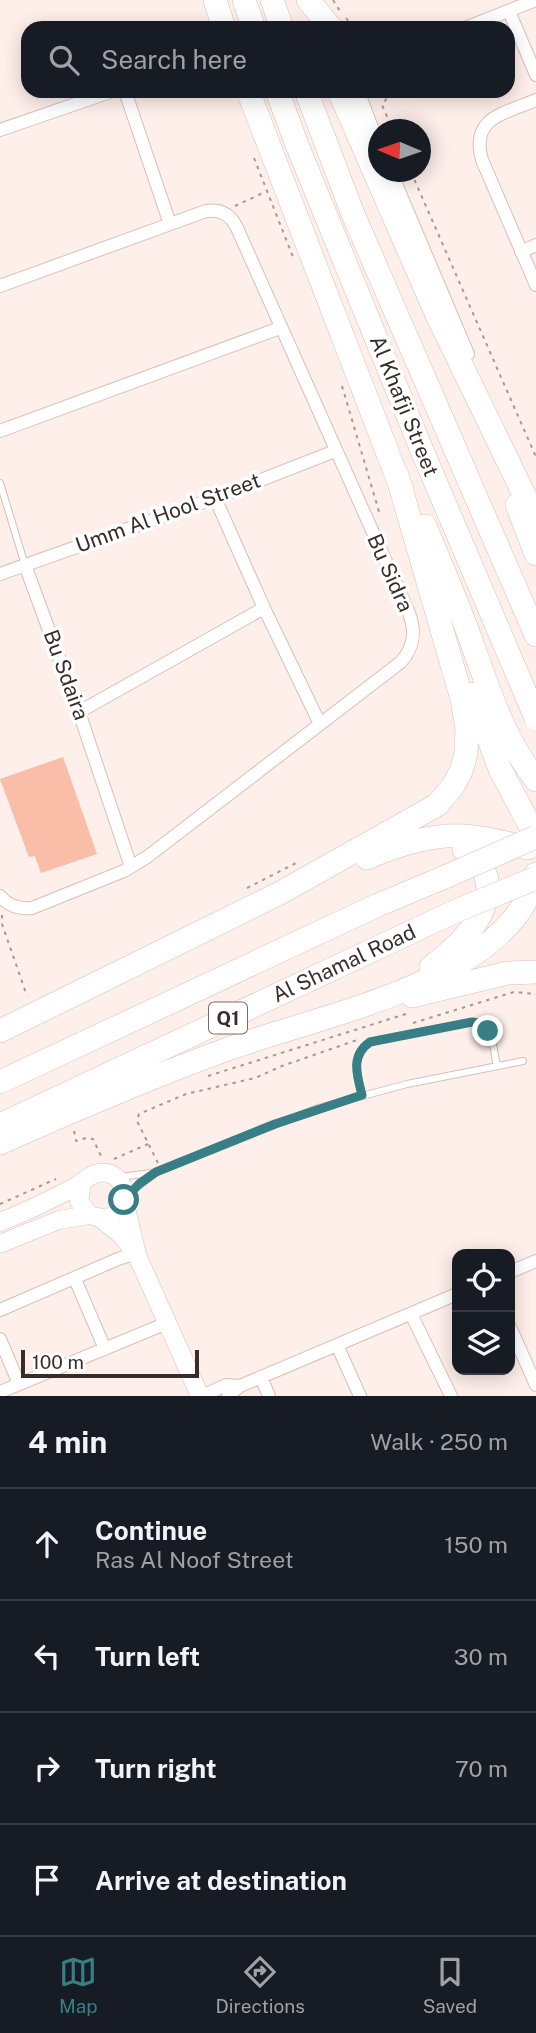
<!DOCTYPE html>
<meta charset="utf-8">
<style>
:root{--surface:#171b24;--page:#20242c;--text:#f1f3f6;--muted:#9ea1a6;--line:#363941;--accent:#377f84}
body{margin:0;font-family:"Public Sans",sans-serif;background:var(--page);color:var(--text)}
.controls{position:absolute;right:21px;bottom:21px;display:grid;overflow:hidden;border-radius:14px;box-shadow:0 4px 18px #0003}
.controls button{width:63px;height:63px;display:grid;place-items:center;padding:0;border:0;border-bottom:2px solid var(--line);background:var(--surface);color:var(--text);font:35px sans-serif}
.compass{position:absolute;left:368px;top:119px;width:63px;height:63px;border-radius:50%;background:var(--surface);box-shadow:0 4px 18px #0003;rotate:272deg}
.scale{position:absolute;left:21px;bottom:18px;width:178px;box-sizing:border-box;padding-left:7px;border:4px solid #372e2b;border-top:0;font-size:19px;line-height:24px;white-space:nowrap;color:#372e2b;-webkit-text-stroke:5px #fff;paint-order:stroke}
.stop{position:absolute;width:21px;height:21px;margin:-16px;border:5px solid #377f84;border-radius:50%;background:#fff}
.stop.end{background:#377f84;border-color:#fff;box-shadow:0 2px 7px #0008}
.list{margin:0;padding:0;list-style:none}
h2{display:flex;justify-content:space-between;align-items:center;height:91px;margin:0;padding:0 28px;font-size:30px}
h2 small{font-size:23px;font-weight:400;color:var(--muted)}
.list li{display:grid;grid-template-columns:46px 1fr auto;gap:21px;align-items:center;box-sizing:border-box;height:112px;padding:0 28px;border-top:2px solid var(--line)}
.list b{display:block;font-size:26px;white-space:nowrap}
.list p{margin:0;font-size:23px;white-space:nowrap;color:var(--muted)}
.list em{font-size:23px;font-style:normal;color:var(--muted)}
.icon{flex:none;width:38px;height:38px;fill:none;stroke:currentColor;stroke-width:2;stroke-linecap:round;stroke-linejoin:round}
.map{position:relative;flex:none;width:536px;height:1396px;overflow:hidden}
.search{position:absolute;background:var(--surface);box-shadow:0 4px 18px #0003;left:21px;right:21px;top:21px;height:77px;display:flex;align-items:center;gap:18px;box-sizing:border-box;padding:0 24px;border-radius:21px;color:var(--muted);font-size:26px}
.sheet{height:539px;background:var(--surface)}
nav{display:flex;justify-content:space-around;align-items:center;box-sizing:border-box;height:98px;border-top:2px solid var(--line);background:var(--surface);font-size:19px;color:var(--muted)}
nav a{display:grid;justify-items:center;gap:4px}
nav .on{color:var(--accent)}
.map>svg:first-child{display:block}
</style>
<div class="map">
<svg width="536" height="1396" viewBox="0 0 536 1396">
<rect width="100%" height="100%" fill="#feefea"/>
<path fill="#f9bda8" d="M63 757 97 854 41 873 35 856 29 857 0 779Z"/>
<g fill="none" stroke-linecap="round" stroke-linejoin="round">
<g stroke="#d6c0b8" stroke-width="8">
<path id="lane" d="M0 483 25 565
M362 1095C357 1073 349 1049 377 1040L473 1022C494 1026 493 1048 497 1066
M120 1177 151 1173
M127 1195 156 1172 318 1108 407 1084 523 1061"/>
</g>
<g stroke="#d6c0b8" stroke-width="14">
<path id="street" d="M509 11 536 75
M465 28 536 0
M125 91 170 224
M358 91 378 143
M536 100C504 114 470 117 482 160L536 285
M0 130 113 91
M391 172 468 354
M521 252 536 245
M0 286 206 211C221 209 231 215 237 228L409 613C416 632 414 647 401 662L147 857 124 871 32 908C20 909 8 906 0 896
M0 431 280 328
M215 498 264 608 320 724
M25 565 79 712 131 867
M0 574 215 498 335 451
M79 712 264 608
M510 1272 536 1261
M75 1279 105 1349
M0 1310 118 1259 136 1253
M411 1314 451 1396
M510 1327 536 1385
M0 1339 19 1384
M337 1345 360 1396
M261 1377 269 1396
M0 1392 167 1323
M202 1396 226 1385 240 1386
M228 1396 240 1386 457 1294"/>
</g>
<g stroke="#d6c0b8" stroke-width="19">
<path id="secondary" d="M124 1200 136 1250
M101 1219 120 1234 136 1253 200 1396
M0 1222C26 1212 50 1200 75 1187 83 1183 88 1175 98 1173 126 1168 135 1208 106 1219L89 1215 79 1201 82 1183
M0 1244 59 1220 89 1215"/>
</g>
<g stroke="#d6c0b8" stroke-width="24">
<g id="highway">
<path d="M215 0 224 28"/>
<path d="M244 0 254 28"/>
<path d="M272 0 282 28"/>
<path d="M308 0 331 28"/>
<path d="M248 91 402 490"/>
<path d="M277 91 297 145 421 448"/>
<path d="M306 91 353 214 536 635"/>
<path d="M339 91 437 315 536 519"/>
<path d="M517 505 536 554"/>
<path d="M425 526C440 562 455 597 468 632 487 684 502 736 536 780"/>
<path d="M472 694 500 769 536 837"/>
<path d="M367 858C397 845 430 834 463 836 485 837 506 843 528 848"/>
<path d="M431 967C466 942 519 886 464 850"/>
<path d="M412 996 508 973 536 972"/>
<path d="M0 1031 280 893 437 805 453 786 461 771 466 754 467 729 462 699 397 475"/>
<path d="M0 1082 378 905 445 877"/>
<path id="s1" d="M0 1125 456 911"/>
<path d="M0 1143C74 1110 149 1078 225 1050 312 1018 474 988 524 904 529 895 532 884 536 874"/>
</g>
</g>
<path stroke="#a79a96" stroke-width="2" stroke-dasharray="3.5 5" stroke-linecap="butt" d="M333 0 340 11
M346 18 354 28
M388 91 389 95 382 105 393 130
M254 158 293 257
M411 172 536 457
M235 206 265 192
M342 386 380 515
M247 888 298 862
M2 915V924L27 996
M413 1023 514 992 536 994
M208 1076 409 1013
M74 1131 76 1141 86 1138 93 1139 102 1158
M114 1159 148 1144
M158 1163 137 1121 139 1114 186 1094 255 1078 282 1066 360 1039
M0 1204 56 1179"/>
<use href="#lane" stroke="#fff" stroke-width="6"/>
<use href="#street" stroke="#fff" stroke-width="12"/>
<use href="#secondary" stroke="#fff" stroke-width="18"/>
<use href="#highway" stroke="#fff" stroke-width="23"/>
<g stroke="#d6c0b8" stroke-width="24" stroke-linecap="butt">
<path id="highway-bridge" d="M421 448 536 718
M445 877 536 837
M456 911 536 878"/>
</g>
<use href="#highway-bridge" stroke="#fff" stroke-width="23"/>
</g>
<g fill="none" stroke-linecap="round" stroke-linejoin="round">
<path stroke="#377f84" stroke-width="9" d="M124 1200 139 1184 156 1172 275 1124 362 1095C357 1075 350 1056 370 1042L472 1022 479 1023 488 1031"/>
</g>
<g text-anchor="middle" stroke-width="7" stroke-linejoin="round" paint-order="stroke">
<rect fill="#fff" stroke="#736d6b" stroke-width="2" x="209" y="1002.5" width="38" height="31" rx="5"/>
<g font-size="19" font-weight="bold" fill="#372e2b">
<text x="228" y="1025">Q1</text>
</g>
<g font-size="21" fill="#372e2b" stroke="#fff">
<text transform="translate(404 406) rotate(68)" y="7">Al Khafji Street</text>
<text transform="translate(168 513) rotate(-20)" y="7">Umm Al Hool Street</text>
<text transform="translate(390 573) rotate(66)" y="7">Bu Sidra</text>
<text transform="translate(66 675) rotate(70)" y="7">Bu Sdaira</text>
<text dy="7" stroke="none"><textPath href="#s1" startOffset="380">Al Shamal Road</textPath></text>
</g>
</g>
</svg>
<div class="controls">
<button><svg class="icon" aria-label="locate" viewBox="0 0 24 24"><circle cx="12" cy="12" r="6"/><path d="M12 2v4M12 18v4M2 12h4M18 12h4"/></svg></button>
<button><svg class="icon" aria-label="layers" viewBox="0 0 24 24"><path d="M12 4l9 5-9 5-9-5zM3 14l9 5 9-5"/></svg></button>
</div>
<svg class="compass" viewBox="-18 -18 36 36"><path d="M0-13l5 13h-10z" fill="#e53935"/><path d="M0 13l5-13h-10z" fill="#9ea1a6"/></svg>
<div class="scale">100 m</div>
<div class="stop" style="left:124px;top:1200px"></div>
<div class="stop end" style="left:488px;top:1031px"></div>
<div class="search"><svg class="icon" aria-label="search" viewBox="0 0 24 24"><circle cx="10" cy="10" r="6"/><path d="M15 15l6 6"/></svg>Search here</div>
</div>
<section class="sheet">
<h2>4 min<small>Walk · 250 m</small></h2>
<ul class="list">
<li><svg class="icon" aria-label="ahead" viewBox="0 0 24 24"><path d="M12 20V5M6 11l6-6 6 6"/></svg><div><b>Continue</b><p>Ras Al Noof Street</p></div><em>150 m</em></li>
<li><svg class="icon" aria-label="left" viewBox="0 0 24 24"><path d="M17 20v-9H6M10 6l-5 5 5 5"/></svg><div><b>Turn left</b></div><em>30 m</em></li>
<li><svg class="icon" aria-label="right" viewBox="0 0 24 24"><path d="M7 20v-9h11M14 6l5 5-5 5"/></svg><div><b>Turn right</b></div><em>70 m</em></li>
<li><svg class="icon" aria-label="arrive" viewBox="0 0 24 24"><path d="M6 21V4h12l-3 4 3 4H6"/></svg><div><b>Arrive at destination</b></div></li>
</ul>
</section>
<nav>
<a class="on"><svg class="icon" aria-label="map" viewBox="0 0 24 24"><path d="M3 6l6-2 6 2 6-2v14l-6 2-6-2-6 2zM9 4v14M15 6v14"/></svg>Map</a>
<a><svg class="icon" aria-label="directions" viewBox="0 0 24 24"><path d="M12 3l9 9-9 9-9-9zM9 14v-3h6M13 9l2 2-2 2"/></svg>Directions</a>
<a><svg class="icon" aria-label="saved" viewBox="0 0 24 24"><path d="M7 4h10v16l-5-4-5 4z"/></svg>Saved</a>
</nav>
